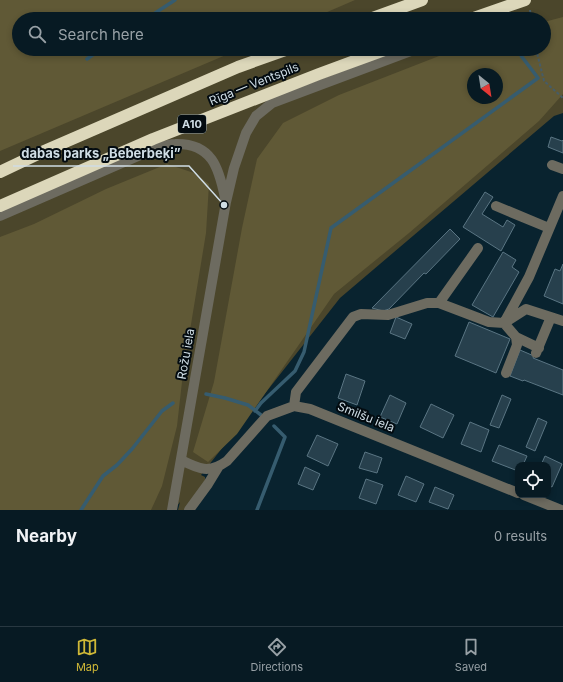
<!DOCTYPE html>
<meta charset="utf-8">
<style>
:root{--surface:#071a23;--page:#10232b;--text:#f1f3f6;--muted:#98a1a6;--line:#283841;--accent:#cfb837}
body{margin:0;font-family:Inter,sans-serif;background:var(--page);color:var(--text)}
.controls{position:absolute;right:12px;bottom:12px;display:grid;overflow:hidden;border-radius:8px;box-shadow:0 2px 6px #0003}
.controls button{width:36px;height:36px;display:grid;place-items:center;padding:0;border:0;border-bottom:1px solid var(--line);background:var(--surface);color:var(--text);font:20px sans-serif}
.compass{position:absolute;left:467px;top:68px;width:36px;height:36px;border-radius:50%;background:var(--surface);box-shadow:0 2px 6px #0003;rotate:150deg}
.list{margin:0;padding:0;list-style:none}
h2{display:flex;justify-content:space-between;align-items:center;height:52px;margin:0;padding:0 16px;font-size:17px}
h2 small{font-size:13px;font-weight:400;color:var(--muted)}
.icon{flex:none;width:22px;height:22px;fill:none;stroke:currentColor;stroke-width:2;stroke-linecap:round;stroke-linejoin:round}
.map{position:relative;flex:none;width:563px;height:510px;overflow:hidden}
.search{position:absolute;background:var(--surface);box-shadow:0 2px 6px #0003;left:12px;right:12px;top:12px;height:44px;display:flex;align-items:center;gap:10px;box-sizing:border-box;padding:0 14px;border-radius:22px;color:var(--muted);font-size:15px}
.sheet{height:116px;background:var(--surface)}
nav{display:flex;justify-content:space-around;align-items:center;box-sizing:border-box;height:56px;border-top:1px solid var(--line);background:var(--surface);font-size:11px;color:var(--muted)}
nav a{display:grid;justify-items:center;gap:2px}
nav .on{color:var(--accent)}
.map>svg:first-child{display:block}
</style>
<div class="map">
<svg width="563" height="510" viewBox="0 0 563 510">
<rect width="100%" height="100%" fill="#09232f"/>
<path fill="#4b462b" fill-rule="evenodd" d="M0 0H563V113L554 116 340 298 201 475 205 477V484L185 510H178L180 502 174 510H0ZM19 19H544V49H19ZM473 74H497V98H473Z"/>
<path fill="#605936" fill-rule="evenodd" d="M0 0H355L311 19H19V49H240L0 151Z
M563 17V94L539 121 409 233 334 294 237 434 208 462 193 452 214 382 242 228 257 159 283 123 339 95 457 49H544V22ZM473 74H497V98H473Z
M167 164 194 173 209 184 206 233 183 373 177 426 162 486 151 510H0V237L34 224 106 189Z"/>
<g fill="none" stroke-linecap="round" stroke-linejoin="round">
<path stroke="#365c6f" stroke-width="3.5" d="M146 19 175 0
M87 59 101 49
M206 394 225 398 248 405 261 415
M255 411 261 403 295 371 304 352 331 228 538 78 516 49
M81 510 103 476 117 465 132 449 162 411 173 403
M257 510 285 437 274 426"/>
</g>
<path fill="#27404d" stroke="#5a7583" d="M551 137 562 141 563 140V153L548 147Z
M485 192 493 197 482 214 503 227 507 220 515 225 501 251 463 227Z
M450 229 460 239 426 274 424 273 389 309 383 311 372 308Z
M503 252 516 260 512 267 519 272 493 317 472 305Z
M563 264V304L544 296 555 269 560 271Z
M396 317 412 324 405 339 390 333Z
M469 322 510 339 496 373 455 356Z
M520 350 534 356 533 358 563 370V395L524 380 523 381 510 376Z
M346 374 365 381 357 405 338 398Z
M390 395 406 403 397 424 380 417Z
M502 395 511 399 499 428 490 425Z
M431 404 454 415 443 438 420 427Z
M538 418 547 422 535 451 526 447Z
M470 422 489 430 481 452 461 444Z
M317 435 338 444 328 466 307 456Z
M499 445 527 456 523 465H518V471L492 461Z
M365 452 382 458 377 473 359 468Z
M545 456 562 464 552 487 548 485V465H541Z
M305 467 320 474 313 490 298 484Z
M406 476 424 484 416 502 398 495Z
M366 479 383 485 376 504 359 498Z
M435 487 454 495 448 509 429 502Z"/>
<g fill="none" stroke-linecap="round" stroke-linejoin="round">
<path stroke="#465c67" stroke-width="2" stroke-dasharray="3 2" stroke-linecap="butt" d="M530 10 531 19
M536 49 544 81 563 98"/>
<path stroke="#6d6b60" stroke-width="10" d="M552 165 563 169
M496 206 549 228
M0 216 152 150C159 148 168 144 175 144 212 143 219 168 225 198
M439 303 478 248
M516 337 539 348
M536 353 551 317
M506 373 517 345 516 337 504 323 529 277 563 196
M294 406 296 392 353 317 361 314 388 315 427 303H439L489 322 504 323 526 309 563 321
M181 460C199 469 209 474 227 461L267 416 294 406 310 409 518 493
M524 495 561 510
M172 510 226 202 234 168 246 133 256 116 272 103 416 49
M189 510 208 484 219 466"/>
<path stroke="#dcd7ba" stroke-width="12" d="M370 19 422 0
M471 19 525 0
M0 172 42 152 238 67 288 49
M0 206 153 139 319 74 387 49"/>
</g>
<g text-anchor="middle" stroke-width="4" stroke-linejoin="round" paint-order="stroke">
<rect fill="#030b10" stroke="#929ea5" stroke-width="1" x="178" y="115" width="28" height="18" rx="3"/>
<g font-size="11" font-weight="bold" fill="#cfdde5">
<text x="192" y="128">A10</text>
</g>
<g font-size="12" fill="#cfdde5" stroke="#030b10">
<text transform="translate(254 84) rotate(-22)" y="4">Rīga — Ventspils</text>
<text transform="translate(186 354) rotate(-80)" y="4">Rožu iela</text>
<text transform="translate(366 417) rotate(22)" y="4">Smilšu iela</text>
</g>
</g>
<path fill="none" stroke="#cfdde5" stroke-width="1.5" d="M224 205L189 166H13"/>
<circle fill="#cfdde5" stroke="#030b10" stroke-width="1.5" cx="224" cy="205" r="4"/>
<g font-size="13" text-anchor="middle" font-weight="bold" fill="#cfdde5" stroke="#030b10" stroke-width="4" stroke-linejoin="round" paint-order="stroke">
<text x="101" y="158">dabas parks „Beberbeķi”</text>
</g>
</svg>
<div class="controls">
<button><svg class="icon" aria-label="locate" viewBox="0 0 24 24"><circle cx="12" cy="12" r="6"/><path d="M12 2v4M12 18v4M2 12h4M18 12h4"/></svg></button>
</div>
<svg class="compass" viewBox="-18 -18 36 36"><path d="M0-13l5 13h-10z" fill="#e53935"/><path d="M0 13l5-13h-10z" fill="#98a1a6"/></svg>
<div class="search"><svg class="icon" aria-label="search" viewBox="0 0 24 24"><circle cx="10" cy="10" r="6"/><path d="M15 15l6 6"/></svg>Search here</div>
</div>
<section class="sheet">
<h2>Nearby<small>0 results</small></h2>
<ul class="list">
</ul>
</section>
<nav>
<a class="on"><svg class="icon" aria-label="map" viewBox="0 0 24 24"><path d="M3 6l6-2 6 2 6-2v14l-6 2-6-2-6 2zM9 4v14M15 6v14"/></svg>Map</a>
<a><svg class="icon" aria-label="directions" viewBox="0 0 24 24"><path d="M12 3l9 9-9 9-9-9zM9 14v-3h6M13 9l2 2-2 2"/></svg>Directions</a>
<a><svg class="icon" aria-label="saved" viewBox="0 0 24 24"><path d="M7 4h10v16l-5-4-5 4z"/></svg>Saved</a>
</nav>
